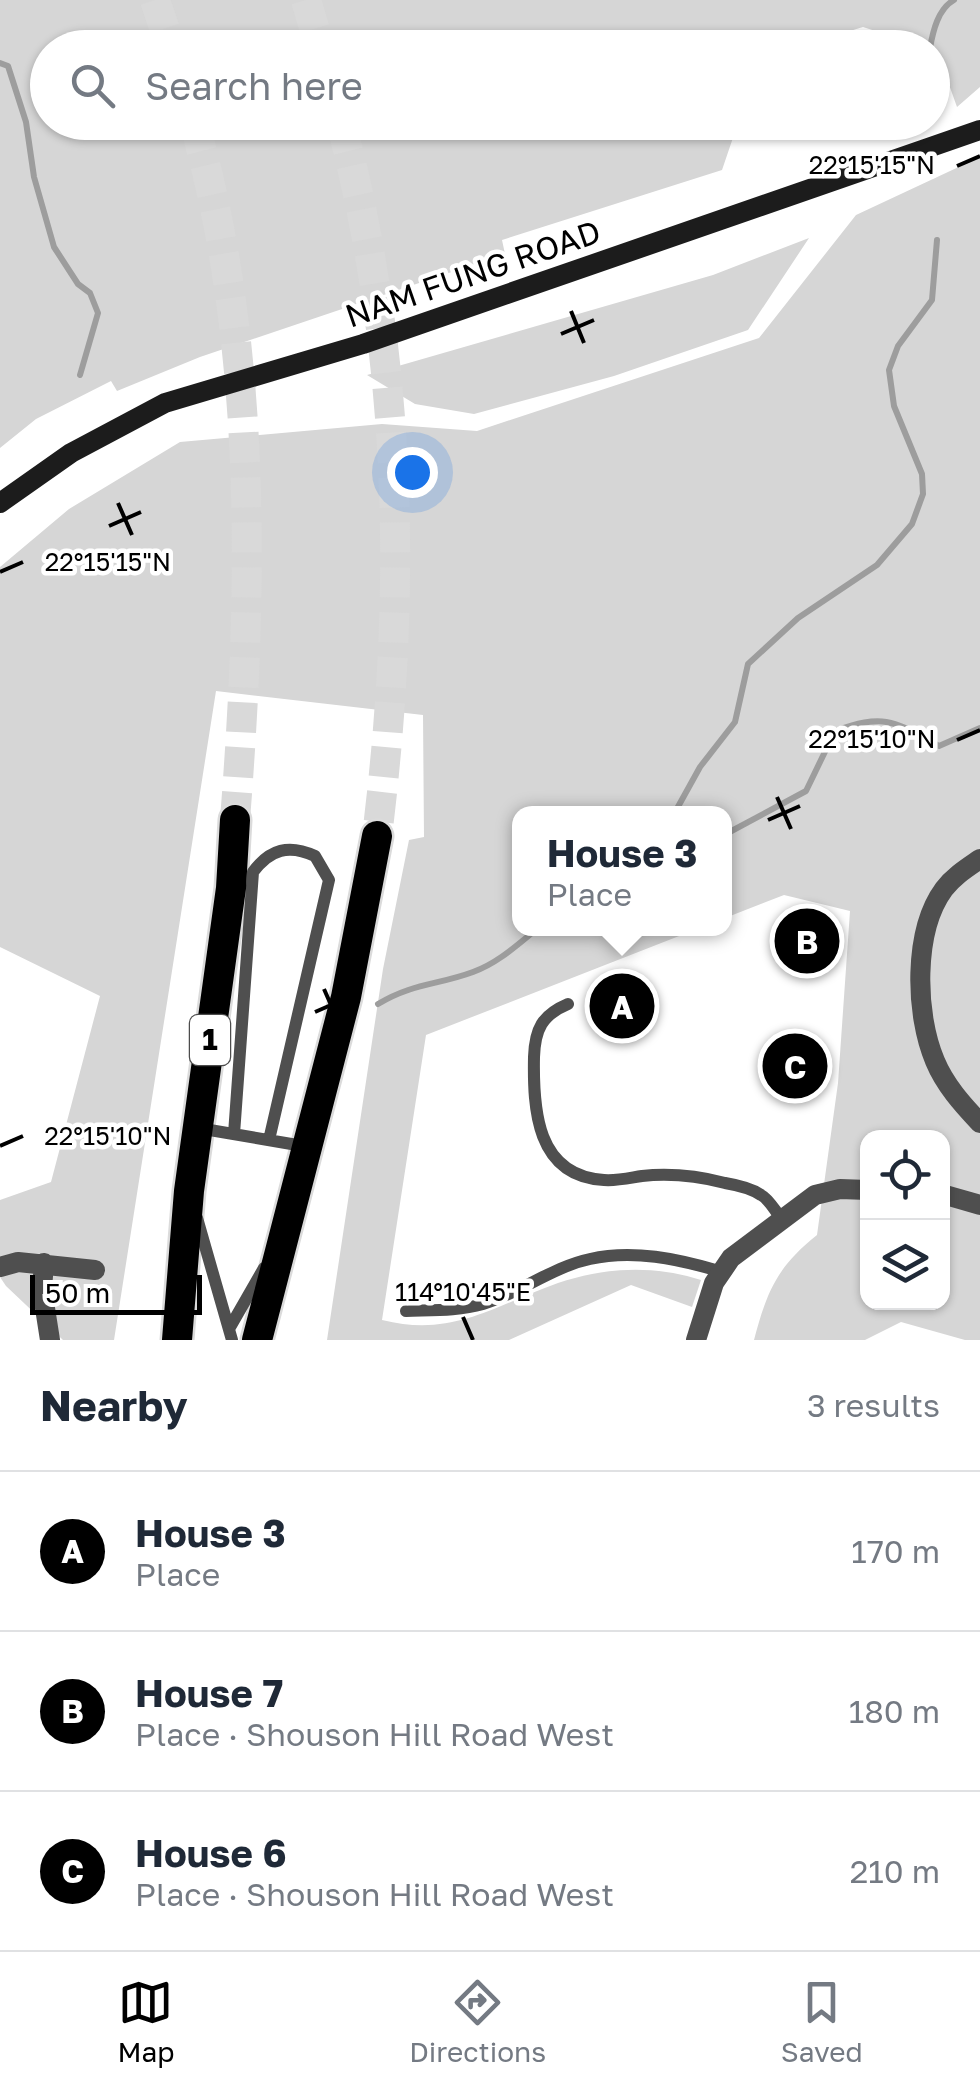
<!DOCTYPE html>
<meta charset="utf-8">
<style>
:root{--surface:#fff;--page:#f6f6f7;--text:#1f2937;--muted:#747a83;--line:#e0e1e3;--accent:#000}
body{margin:0;font-family:"Golos Text",sans-serif;background:var(--page);color:var(--text)}
.controls{position:absolute;right:30px;bottom:30px;display:grid;overflow:hidden;border-radius:20px;box-shadow:0 2px 8px #0004}
.controls button{width:90px;height:90px;display:grid;place-items:center;padding:0;border:0;border-bottom:2px solid var(--line);background:var(--surface);color:var(--text);font:50px sans-serif}
.scale{position:absolute;left:30px;bottom:25px;width:172px;box-sizing:border-box;padding-left:10px;border:5px solid #000;border-top:0;font-size:28px;line-height:35px;white-space:nowrap;color:#000;-webkit-text-stroke:8px #fff;paint-order:stroke}
.you{position:absolute;left:412px;top:472px;width:35px;height:35px;margin:-25px;border:8px solid #fff;border-radius:50%;background:#1a73e8;box-shadow:0 0 0 15px #1a73e833}
.badge{display:grid;place-items:center;width:65px;height:65px;border-radius:50%;background:var(--accent);color:#fff;font-size:32px;font-weight:700}
.pin{position:absolute;translate:-50% -50%;border:5px solid #fff;box-shadow:0 2px 10px #0006}
.popup{position:absolute;left:512px;top:806px;width:220px;height:130px;box-sizing:border-box;display:grid;place-content:center;border-radius:20px;background:var(--surface);filter:drop-shadow(0 2px 8px #0005);font-size:32px;white-space:nowrap;color:var(--muted)}
.popup b{font-size:38px;color:var(--text)}
.popup::after{content:'';position:absolute;left:50%;top:100%;margin-left:-20px;border:20px solid transparent;border-top-color:var(--surface)}
.list{margin:0;padding:0;list-style:none}
h2{display:flex;justify-content:space-between;align-items:center;height:130px;margin:0;padding:0 40px;font-size:42px}
h2 small{font-size:32px;font-weight:400;color:var(--muted)}
.list li{display:grid;grid-template-columns:65px 1fr auto;gap:30px;align-items:center;box-sizing:border-box;height:160px;padding:0 40px;border-top:2px solid var(--line)}
.list b{display:block;font-size:38px;white-space:nowrap}
.list p{margin:0;font-size:32px;white-space:nowrap;color:var(--muted)}
.list em{font-size:32px;font-style:normal;color:var(--muted)}
.icon{flex:none;width:55px;height:55px;fill:none;stroke:currentColor;stroke-width:2;stroke-linecap:round;stroke-linejoin:round}
.map{position:relative;flex:none;width:980px;height:1340px;overflow:hidden}
.search{position:absolute;background:var(--surface);box-shadow:0 2px 8px #0004;left:30px;right:30px;top:30px;height:110px;display:flex;align-items:center;gap:25px;box-sizing:border-box;padding:0 35px;border-radius:55px;color:var(--muted);font-size:38px}
.sheet{height:610px;background:var(--surface)}
nav{display:flex;justify-content:space-around;align-items:center;box-sizing:border-box;height:140px;border-top:2px solid var(--line);background:var(--surface);font-size:28px;color:var(--muted)}
nav a{display:grid;justify-items:center;gap:5px}
nav .on{color:var(--accent)}
.map>svg:first-child{display:block}
</style>
<div class="map">
<svg width="980" height="1340" viewBox="0 0 980 1340">
<rect width="100%" height="100%" fill="#fff"/>
<path fill="#d6d6d6" fill-rule="evenodd" d="M0 0H980V87L957 107 937 51 863 27 794 48H48V122L738 123 722 170 502 240 505 254 200 357 117 391 111 381 36 419 0 448Z
M980 157V1340H965L901 1322 865 1340H754C767 1291 777 1267 817 1235L838 1083 850 911 784 895 725 918 724 814H520V928L697 929 426 1035 382 1320C454 1338 495 1305 558 1283 606 1267 654 1265 701 1280L692 1307 631 1285 509 1340H327L383 969 409 840 424 837 423 715 216 691 114 1340H63L6 1286 0 1277V1200L51 1182 100 996 0 947V567L69 509 180 442 382 424 477 431 759 338 856 215ZM868 1138H942V1302H868Z
M809 238 748 330 614 376 474 414 415 404 367 375 713 275Z"/>
<g fill="none" stroke-linecap="round" stroke-linejoin="round">
<path stroke="#9d9d9d" stroke-width="6" d="M930 48C933 31 938 9 954 0
M0 63 8 66 26 122 34 177 54 247 78 284 90 293 98 313 80 375
M674 814 700 767 735 722 748 664 798 618 877 565 912 524 923 494 922 474 894 406 889 370 898 346 932 300 937 240
M724 835 806 791 835 731C885 713 894 721 939 746L980 728
M378 1004C413 983 438 985 473 972 498 963 517 945 538 928"/>
<path stroke="#d9d9d9" stroke-width="30" stroke-dasharray="30 15" stroke-linecap="butt" d="M155 0 171 48
M306 0 320 48
M194 122C258 348 253 588 235 820
M341 122C403 360 407 593 377 836"/>
<g stroke="#dbdbdb" stroke-width="35">
<path id="highway" d="M177 1340 189 1191 231 888 235 820
M257 1340 346 997 377 836"/>
</g>
<path stroke="#4f4f4f" stroke-width="12" d="M568 1004C542 1015 535 1029 534 1057 533 1109 536 1176 604 1180 617 1181 629 1178 642 1176 670 1173 698 1176 725 1183 737 1185 751 1188 761 1195 769 1199 775 1211 781 1218
M198 1128 309 1147
M234 1134 253 872C270 849 289 844 315 856L329 880 269 1140
M197 1218 232 1340
M406 1311C432 1310 458 1311 483 1304 520 1293 552 1267 590 1259 633 1249 678 1259 719 1271
M229 1329 264 1268"/>
<path stroke="#4f4f4f" stroke-width="20" d="M980 859C967 868 954 876 944 889 913 931 915 1014 935 1061 945 1085 962 1104 980 1123
M942 1194 980 1205
M44 1263 42 1289 50 1340
M0 1267 18 1262 95 1270
M696 1340 714 1283 731 1258 815 1195 840 1189 868 1190"/>
<path stroke="#1c1c1c" stroke-width="20" d="M0 503 71 453 165 403 363 344 980 130"/>
<use href="#highway" stroke="#000" stroke-width="30"/>
</g>
<path fill="none" stroke="#000" stroke-width="4" d="M957 166 980 156M571 311 584 343M561 334 594 320M118 503 132 535M109 526 141 512M0 572 23 562M957 740 980 730M777 797 791 829M768 820 800 806M324 989 338 1021M315 1012 347 998M0 1146 23 1136M463 1317 473 1340"/>
<g text-anchor="middle" stroke-width="9" stroke-linejoin="round" paint-order="stroke">
<rect fill="#fff" stroke="#4c4c4c" stroke-width="2.5" x="190" y="1015" width="40" height="50" rx="8"/>
<g font-size="30" font-weight="bold" fill="#000">
<text x="210" y="1050">1</text>
</g>
<g font-size="32" fill="#000" stroke="#fff">
<text transform="translate(473 274) rotate(-19)" y="11">NAM FUNG ROAD</text>
</g>
</g>
<g font-size="25" text-anchor="middle" fill="#000" stroke="#fff" stroke-width="9" stroke-linejoin="round" paint-order="stroke">
<text x="872" y="174">22°15'15"N</text>
<text x="108" y="571">22°15'15"N</text>
<text x="872" y="748">22°15'10"N</text>
<text x="108" y="1145">22°15'10"N</text>
<text x="463" y="1301">114°10'45"E</text>
</g>
</svg>
<div class="controls">
<button><svg class="icon" aria-label="locate" viewBox="0 0 24 24"><circle cx="12" cy="12" r="6"/><path d="M12 2v4M12 18v4M2 12h4M18 12h4"/></svg></button>
<button><svg class="icon" aria-label="layers" viewBox="0 0 24 24"><path d="M12 4l9 5-9 5-9-5zM3 14l9 5 9-5"/></svg></button>
</div>
<div class="scale">50 m</div>
<div class="you"></div>
<div class="pin badge" style="left:622px;top:1006px">A</div>
<div class="popup"><b>House 3</b>Place</div>
<div class="pin badge" style="left:807px;top:941px">B</div>
<div class="pin badge" style="left:795px;top:1066px">C</div>
<div class="search"><svg class="icon" aria-label="search" viewBox="0 0 24 24"><circle cx="10" cy="10" r="6"/><path d="M15 15l6 6"/></svg>Search here</div>
</div>
<section class="sheet">
<h2>Nearby<small>3 results</small></h2>
<ul class="list">
<li><span class="badge">A</span><div><b>House 3</b><p>Place</p></div><em>170 m</em></li>
<li><span class="badge">B</span><div><b>House 7</b><p>Place · Shouson Hill Road West</p></div><em>180 m</em></li>
<li><span class="badge">C</span><div><b>House 6</b><p>Place · Shouson Hill Road West</p></div><em>210 m</em></li>
</ul>
</section>
<nav>
<a class="on"><svg class="icon" aria-label="map" viewBox="0 0 24 24"><path d="M3 6l6-2 6 2 6-2v14l-6 2-6-2-6 2zM9 4v14M15 6v14"/></svg>Map</a>
<a><svg class="icon" aria-label="directions" viewBox="0 0 24 24"><path d="M12 3l9 9-9 9-9-9zM9 14v-3h6M13 9l2 2-2 2"/></svg>Directions</a>
<a><svg class="icon" aria-label="saved" viewBox="0 0 24 24"><path d="M7 4h10v16l-5-4-5 4z"/></svg>Saved</a>
</nav>
